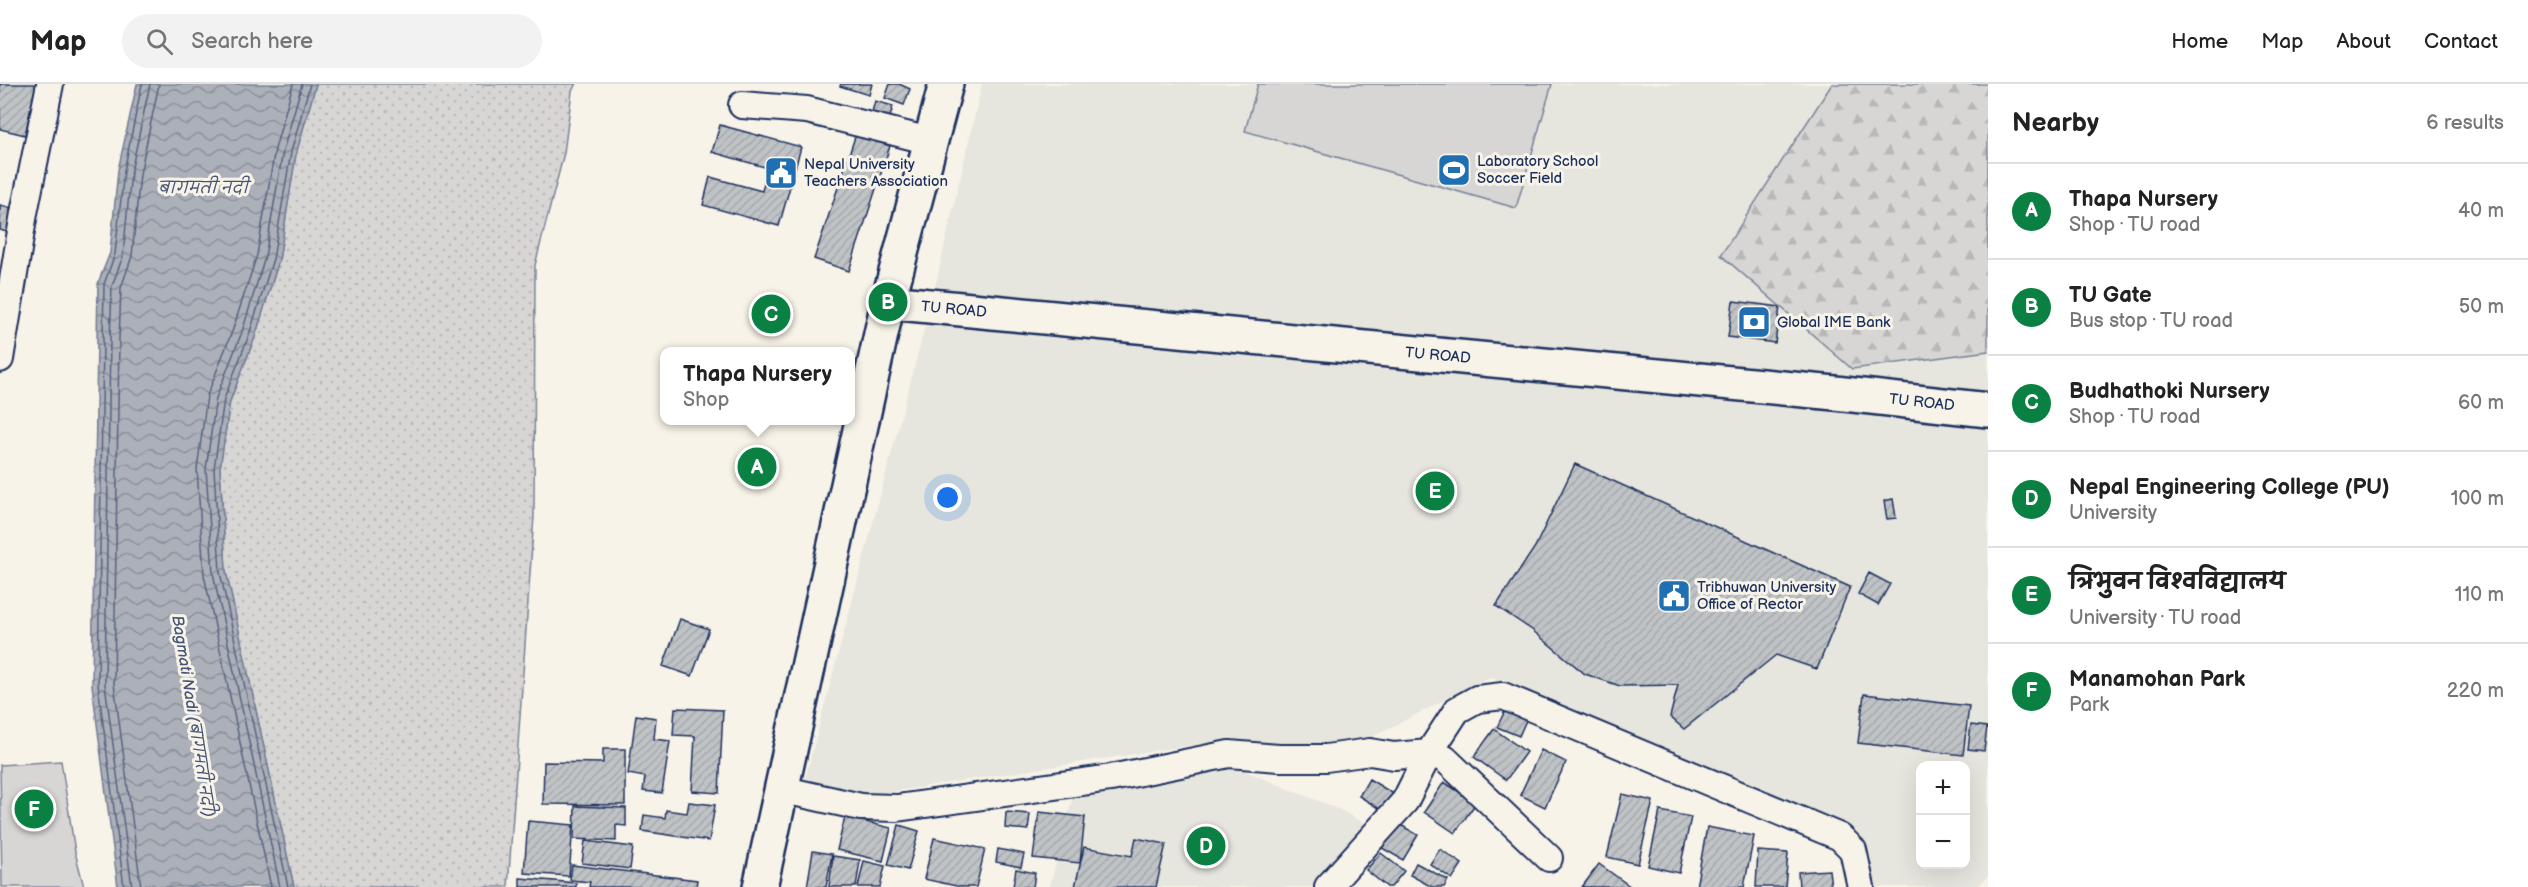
<!DOCTYPE html>
<meta charset="utf-8">
<style>
:root{--surface:#fff;--page:#f2f2f2;--text:#222;--muted:#767676;--line:#e0e0e0;--accent:#0b8043}
body{margin:0;font-family:"Balsamiq Sans","Playpen Sans Deva",sans-serif;background:var(--page);color:var(--text)}
.controls{position:absolute;right:18px;bottom:18px;display:grid;overflow:hidden;border-radius:12px;box-shadow:0 6px 24px #0002}
.controls button{width:54px;height:54px;display:grid;place-items:center;padding:0;border:0;border-bottom:2px solid var(--line);background:var(--surface);color:var(--text);font:30px sans-serif}
.you{position:absolute;left:948px;top:414px;width:21px;height:21px;margin:-15px;border:4px solid #fff;border-radius:50%;background:#1a73e8;box-shadow:0 0 0 9px #1a73e833}
.badge{display:grid;place-items:center;width:39px;height:39px;border-radius:50%;background:var(--accent);color:#fff;font-size:20px;font-weight:700}
.pin{position:absolute;translate:-50% -50%;border:3px solid #fff;box-shadow:0 2px 6px #0006}
.popup{position:absolute;left:660px;top:263px;width:195px;height:78px;box-sizing:border-box;display:grid;place-content:center;border-radius:12px;background:var(--surface);filter:drop-shadow(0 2px 4px #0005);font-size:20px;white-space:nowrap;color:var(--muted)}
.popup b{font-size:22px;color:var(--text)}
.popup::after{content:'';position:absolute;left:50%;top:100%;margin-left:-12px;border:12px solid transparent;border-top-color:var(--surface)}
.list{margin:0;padding:0;list-style:none}
h2{display:flex;justify-content:space-between;align-items:center;height:78px;margin:0;padding:0 24px;font-size:26px}
h2 small{font-size:20px;font-weight:400;color:var(--muted)}
.list li{display:grid;grid-template-columns:39px 1fr auto;gap:18px;align-items:center;box-sizing:border-box;height:96px;padding:0 24px;border-top:2px solid var(--line)}
.list b{display:block;font-size:22px;white-space:nowrap}
.list p{margin:0;font-size:20px;white-space:nowrap;color:var(--muted)}
.list em{font-size:20px;font-style:normal;color:var(--muted)}
.icon{flex:none;width:33px;height:33px;fill:none;stroke:currentColor;stroke-width:2;stroke-linecap:round;stroke-linejoin:round}
.map{position:relative;flex:none;width:1988px;height:803px;overflow:hidden}
header{display:flex;align-items:center;gap:36px;box-sizing:border-box;height:84px;padding:0 30px;background:var(--surface);border-bottom:2px solid var(--line)}
header strong{font-size:28px}
nav{display:flex;gap:33px;margin-inline-start:auto;font-size:21px}
.search{width:420px;height:54px;background:var(--page);display:flex;align-items:center;gap:15px;box-sizing:border-box;padding:0 21px;border-radius:33px;color:var(--muted);font-size:22px}
main{display:flex}
aside{flex:1;background:var(--surface)}
.map>svg:first-child{display:block}
</style>
<header>
<strong>Map</strong>
<div class="search"><svg class="icon" aria-label="search" viewBox="0 0 24 24"><circle cx="10" cy="10" r="6"/><path d="M15 15l6 6"/></svg>Search here</div>
<nav><a>Home</a><a>Map</a><a>About</a><a>Contact</a></nav>
</header>
<main>
<div class="map">
<svg width="1988" height="803" viewBox="0 0 1988 803">
<defs>
<pattern id="grass-dots" width="8" height="8" patternUnits="userSpaceOnUse" patternTransform="scale(1.5)"><rect width="8" height="8" fill="#d7d6d4"/><path d="M2 2h.1M6 6h.1" fill="none" stroke="#b8b8b8" stroke-width="1.8" stroke-linecap="round"/></pattern>
<pattern id="forest-firs" width="22" height="20" patternUnits="userSpaceOnUse" patternTransform="scale(1.5)"><rect width="22" height="20" fill="#d7d6d4"/><path d="M5 1l3.5 6h-7zM16 11l3.5 6h-7z" fill="#b8b8b8"/></pattern>
<pattern id="water-waves" width="16" height="10" patternUnits="userSpaceOnUse" patternTransform="scale(1.5)"><rect width="16" height="10" fill="#acb0b9"/><path d="M0 5q4-4 8 0t8 0" fill="none" stroke="#8b909a"/></pattern>
<pattern id="building-hatch" width="6" height="6" patternUnits="userSpaceOnUse" patternTransform="scale(1.5)"><rect width="6" height="6" fill="#c0c3c5"/><path d="M-1 1l2-2M0 6l6-6M5 7l2-2" fill="none" stroke="#a4a8ac"/></pattern>
</defs>
<rect width="100%" height="100%" fill="#f7f3e8"/>
<filter id="ink" filterUnits="userSpaceOnUse"><feTurbulence type="fractalNoise" baseFrequency=".0167" numOctaves="2"/><feDisplacementMap in="SourceGraphic" scale="12" xChannelSelector="R" yChannelSelector="G"/><feConvolveMatrix kernelMatrix="1 2 1 2 8 2 1 2 1" color-interpolation-filters="sRGB"/></filter>
<g filter="url(#ink)">
<path fill="#e6e5de" fill-rule="evenodd" d="M982 0H1988V792L1977 803H1870L1863 766 1490 593 1374 652 1347 661 1318 662 1250 659 1199 660 863 712 804 699 931 220ZM1920 682H1966V780H1920Z
M1235 683 1338 725 1368 741 1336 784 1311 803H1050L1073 713 1090 706Z"/>
<path fill="url(#grass-dots)" stroke="#798299" stroke-width="1.5" d="M316 0H576L572 7 564 69 535 181 534 432 508 803H294L226 487 220 384 230 317 255 253 279 176 296 70Z"/>
<path fill="url(#forest-firs)" stroke="#798299" stroke-width="1.5" d="M1832 0H1988V267L1852 285 1721 171Z"/>
<path fill="#d7d6d4" stroke="#798299" stroke-width="1.5" d="M1258 0H1552L1516 124 1245 47Z
M61 677 75 768 84 803H2L0 681Z"/>
<path fill="url(#water-waves)" stroke="#727c95" stroke-width="1.5" d="M137 0H316L296 70 279 176 255 253 230 317 220 384 226 487 294 803H118L92 601 97 256 98 199 110 169 118 86Z"/>
<g fill="none" stroke-linecap="round" stroke-linejoin="round">
<path stroke="#556382" stroke-width="1.5" d="M124 803 98 600 103 256 104 200 115 170 124 87 142 0
M132 803 105 600 110 256 112 202 123 172 131 88 150 0
M141 803 114 599 119 256 121 204 132 172 140 90 159 0
M271 803 204 491 197 385 207 312 233 245 257 171 275 65 293 0
M280 803 213 489 206 385 216 314 242 248 265 173 283 67 302 0
M288 803 220 488 214 385 224 315 249 251 273 175 291 68 310 0"/>
</g>
<path fill="url(#building-hatch)" stroke="#1b2f5e" stroke-width="1.5" d="M0 0H37L25 51 0 45Z
M841 0H872L869 11 840 2Z
M890 0H899L910 5 904 21 885 14Z
M875 17 893 22 889 37 871 32Z
M720 41 801 63 779 142 703 121 710 93 762 107 768 84 712 68Z
M856 50 890 62 849 187 814 175Z
M0 121 12 124 7 148 0 146Z
M1733 217 1780 223 1775 259 1728 253Z
M1575 380 1850 503 1817 585 1776 571 1684 645 1670 633 1678 601 1620 602 1585 590 1532 546 1496 522 1535 463Z
M1893 415 1896 434 1887 435 1884 417Z
M1869 489 1890 500 1878 521 1858 510Z
M680 535 709 545 692 592 663 582Z
M1864 610 1969 622 1963 671 1858 659Z
M675 624 723 626 719 709 692 707 695 652 673 651Z
M1506 625 1527 634 1519 652 1497 643Z
M636 631 656 634 654 655 670 657 662 709 643 707 645 693 628 690Z
M1971 641 1987 643 1984 667 1968 665Z
M1494 645 1526 668 1506 696 1474 673Z
M603 665H625V721L543 720 544 678 603 679Z
M1541 666 1566 678 1545 723 1520 711Z
M1369 695 1397 712 1386 729 1359 712Z
M1444 698 1476 719 1455 749 1424 728Z
M1622 710 1653 717 1638 780 1607 773Z
M689 718 715 721 709 757 642 747 644 731 665 734 666 726 687 729Z
M575 722 626 724V742L616 741V757L574 755Z
M1660 727 1691 733 1679 789 1648 782Z
M1006 728 1030 730 1028 746 1005 744Z
M1039 728 1085 733 1080 779 1033 774Z
M845 733 891 744 883 777 837 766Z
M528 737 573 741 569 792 524 789Z
M1397 739 1418 751 1403 776 1382 764Z
M899 741 919 747 908 786 888 781Z
M1707 743 1754 752 1744 803H1696Z
M934 754 985 765 976 803H961L924 795Z
M1136 754 1166 760 1156 803H1075L1084 763 1132 772Z
M585 757 633 763 630 785 582 779Z
M998 765 1024 770 1021 783 996 778Z
M1440 765 1462 780 1452 795 1430 780Z
M813 767 832 770 826 803H807Z
M1758 767 1788 769 1785 803H1756Z
M1381 769 1404 787 1391 803H1387L1366 786Z
M833 772 860 776 856 803H829Z
M864 777 885 782 880 803H858Z
M1416 779 1448 796 1444 803H1432L1410 791Z
M1599 780 1631 803H1582Z
M572 781 697 796 696 803H589L590 798 570 796Z
M1016 785 1035 789 1033 803H1013Z
M1829 786 1831 803H1799L1798 788Z
M520 794 576 799V803H520Z"/>
<g fill="none" stroke-linecap="round" stroke-linejoin="round">
<g stroke="#1b2f5e" stroke-width="30">
<path id="minor" d="M742 21 807 26 930 57
M0 275 24 129 50 0
M780 705 861 723 897 724 1111 694 1229 670 1279 674H1326L1370 668 1394 672 1429 669 1445 675 1549 774
M1328 803 1405 717 1429 669 1457 626 1477 615 1503 612 1840 753 1853 766 1861 803"/>
</g>
<g stroke="#1b2f5e" stroke-width="38">
<path id="tertiary" d="M888 218 1835 309 1988 326"/>
</g>
<g stroke="#1b2f5e" stroke-width="38">
<path id="secondary" d="M760 803 888 218 946 0"/>
</g>
<use href="#minor" stroke="#f7f3e8" stroke-width="26"/>
<use href="#tertiary" stroke="#f7f3e8" stroke-width="33"/>
<use href="#secondary" stroke="#f7f3e8" stroke-width="33"/>
</g>
</g>
<defs>
<g id="stadium-square" transform="scale(1.725)"><rect x="-9" y="-9" width="18" height="18" rx="4" fill="#1f6fb2" stroke="#f7f3e8"/><path d="M0-5a6.5 5 0 1 0 0 10a6.5 5 0 1 0 0-10ZM-3.5-1.8h7v3.6h-7Z" fill="#fff"/></g>
<g id="civic-square" transform="scale(1.725)"><rect x="-9" y="-9" width="18" height="18" rx="4" fill="#1f6fb2" stroke="#f7f3e8"/><path d="M-.6-6.5H3V-4.5H.6V-3L4-1V1h2V6H-6V1h2V-1L-.6-3ZM-1.2 2.5V6h2.4V2.5Z" fill="#fff"/></g>
<g id="bank-square" transform="scale(1.725)"><rect x="-9" y="-9" width="18" height="18" rx="4" fill="#1f6fb2" stroke="#f7f3e8"/><path d="M-6-4H6V4H-6ZM0-2.3a2.3 2.3 0 1 0 0 4.6a2.3 2.3 0 1 0 0-4.6Z" fill="#fff"/></g>
</defs>
<g fill-rule="evenodd">
<use href="#stadium-square" x="1454" y="86"/>
<use href="#civic-square" x="781" y="89"/>
<use href="#bank-square" x="1754" y="238"/>
<use href="#civic-square" x="1674" y="512"/>
</g>
<g text-anchor="middle" stroke-width="6" stroke-linejoin="round" paint-order="stroke">
<g font-size="15" fill="#1b2f5e" stroke="#f7f3e8" text-anchor="start">
<text x="1477" y="82">Laboratory School<tspan x="1477" dy="17">Soccer Field</tspan></text>
<text x="804" y="85">Nepal University<tspan x="804" dy="17">Teachers Association</tspan></text>
<text x="1777" y="243">Global IME Bank</text>
<text x="1697" y="508">Tribhuwan University<tspan x="1697" dy="17">Office of Rector</tspan></text>
</g>
<g font-size="15" fill="#1b2f5e" stroke="#f7f3e8">
<text transform="translate(954 225) rotate(5)" y="5">TU ROAD</text>
<text transform="translate(1438 271) rotate(5)" y="5">TU ROAD</text>
<text transform="translate(1922 318) rotate(6)" y="5">TU ROAD</text>
</g>
<g font-size="16" font-style="italic" fill="#465679" stroke="#f7f3e8">
<text x="203" y="109">बागमती नदी</text>
<text transform="translate(194 632) rotate(81)" y="6">Bagmati Nadi (बागमती नदी)</text>
</g>
</g>
</svg>
<div class="controls">
<button>+</button>
<button>−</button>
</div>
<div class="you"></div>
<div class="pin badge" style="left:757px;top:383px">A</div>
<div class="popup"><b>Thapa Nursery</b>Shop</div>
<div class="pin badge" style="left:888px;top:218px">B</div>
<div class="pin badge" style="left:771px;top:230px">C</div>
<div class="pin badge" style="left:1206px;top:762px">D</div>
<div class="pin badge" style="left:1435px;top:407px">E</div>
<div class="pin badge" style="left:34px;top:725px">F</div>
</div>
<aside>
<h2>Nearby<small>6 results</small></h2>
<ul class="list">
<li><span class="badge">A</span><div><b>Thapa Nursery</b><p>Shop · TU road</p></div><em>40 m</em></li>
<li><span class="badge">B</span><div><b>TU Gate</b><p>Bus stop · TU road</p></div><em>50 m</em></li>
<li><span class="badge">C</span><div><b>Budhathoki Nursery</b><p>Shop · TU road</p></div><em>60 m</em></li>
<li><span class="badge">D</span><div><b>Nepal Engineering College (PU)</b><p>University</p></div><em>100 m</em></li>
<li><span class="badge">E</span><div><b>त्रिभुवन विश्वविद्यालय</b><p>University · TU road</p></div><em>110 m</em></li>
<li><span class="badge">F</span><div><b>Manamohan Park</b><p>Park</p></div><em>220 m</em></li>
</ul>
</aside>
</main>
